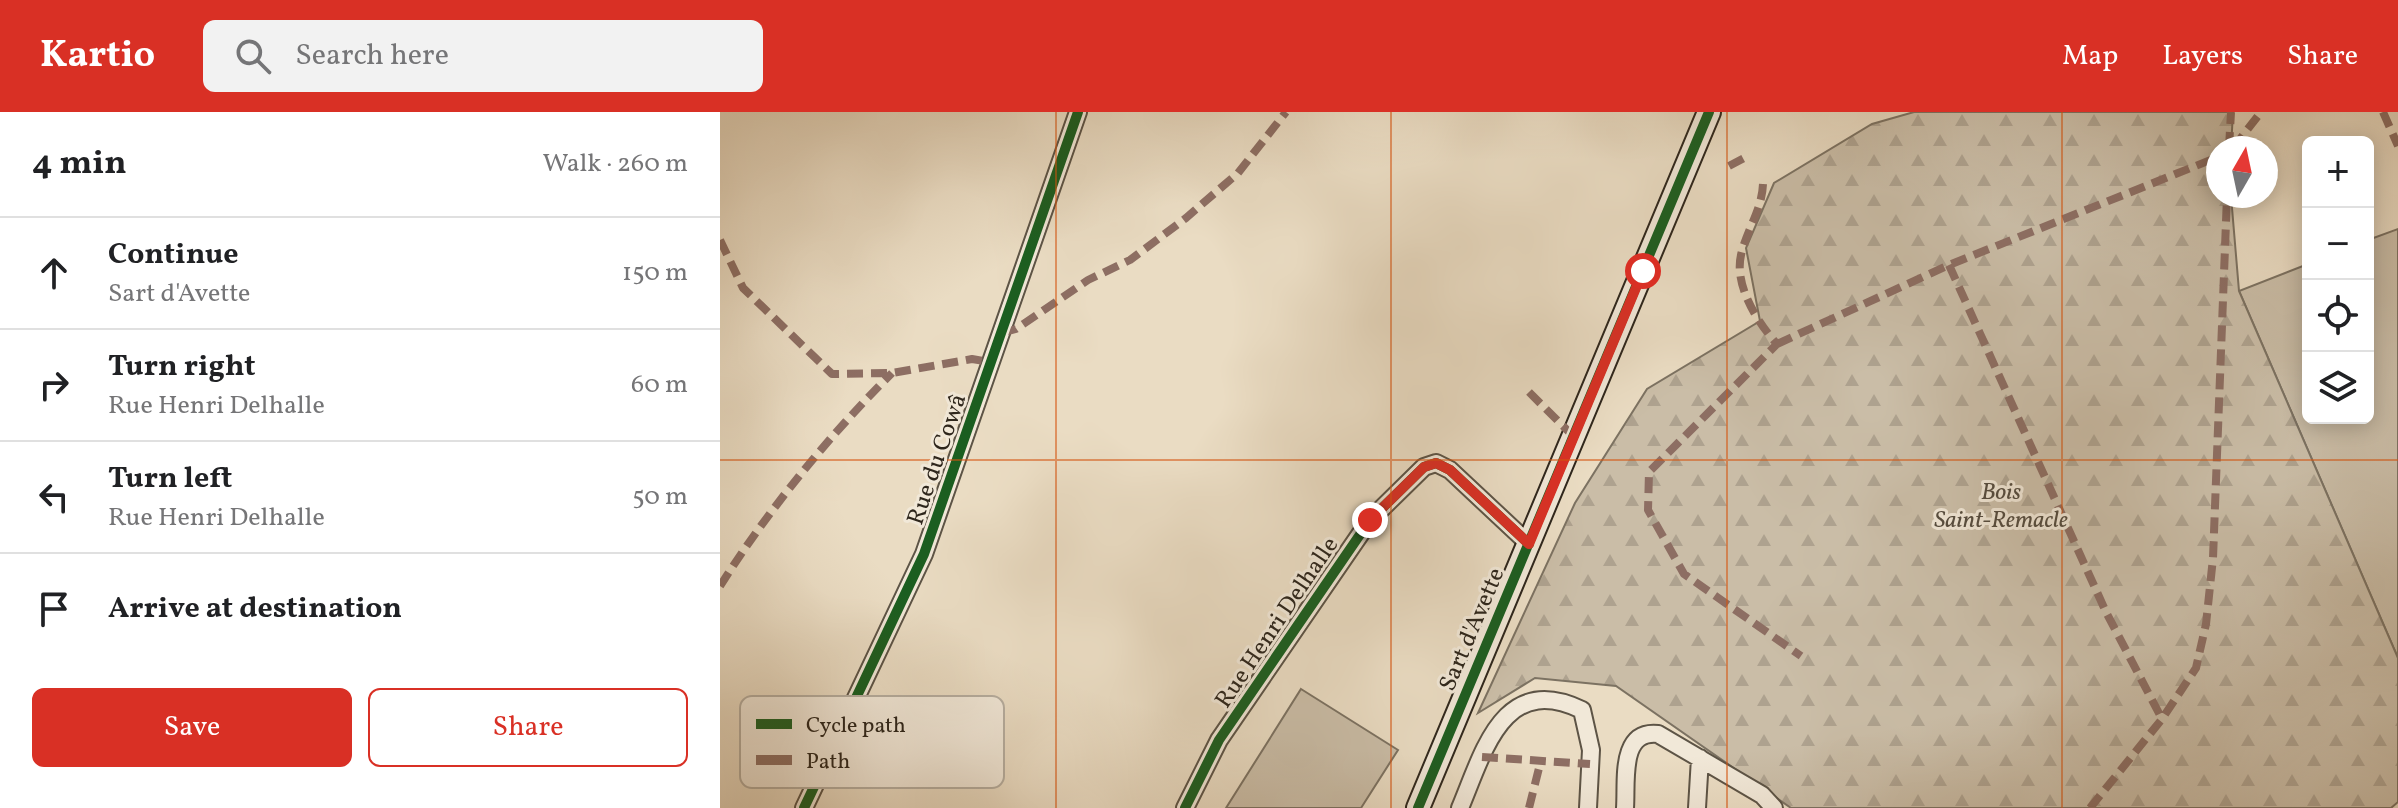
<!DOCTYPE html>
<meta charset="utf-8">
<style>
:root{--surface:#fff;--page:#f2f2f2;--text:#202124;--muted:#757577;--line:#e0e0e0;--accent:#d93025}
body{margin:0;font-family:Vollkorn,serif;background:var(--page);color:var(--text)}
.controls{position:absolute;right:24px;top:24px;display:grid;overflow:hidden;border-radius:12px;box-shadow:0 4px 20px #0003}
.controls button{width:72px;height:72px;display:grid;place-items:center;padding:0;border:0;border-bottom:2px solid var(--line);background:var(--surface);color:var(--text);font:40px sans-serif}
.compass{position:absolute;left:1486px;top:24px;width:72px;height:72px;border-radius:50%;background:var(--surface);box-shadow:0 4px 20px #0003;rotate:9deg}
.stop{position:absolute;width:24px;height:24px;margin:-18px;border:6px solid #d93025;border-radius:50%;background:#fff}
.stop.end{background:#d93025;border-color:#fff;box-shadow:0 2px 8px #0008}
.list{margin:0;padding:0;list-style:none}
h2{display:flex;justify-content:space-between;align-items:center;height:104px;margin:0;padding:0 32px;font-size:34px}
h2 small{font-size:26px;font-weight:400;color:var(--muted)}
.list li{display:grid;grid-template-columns:52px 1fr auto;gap:24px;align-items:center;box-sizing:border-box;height:112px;padding:0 32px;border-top:2px solid var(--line)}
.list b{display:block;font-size:30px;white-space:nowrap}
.list p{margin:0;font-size:26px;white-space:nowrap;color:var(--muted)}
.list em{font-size:26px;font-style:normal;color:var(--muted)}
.actions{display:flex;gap:16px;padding:24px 32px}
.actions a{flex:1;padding:18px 0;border:2px solid var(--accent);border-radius:12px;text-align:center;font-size:28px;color:var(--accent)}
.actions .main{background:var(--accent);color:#fff}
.icon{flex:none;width:44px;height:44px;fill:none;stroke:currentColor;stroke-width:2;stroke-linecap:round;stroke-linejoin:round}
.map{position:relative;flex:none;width:1678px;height:696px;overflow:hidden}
header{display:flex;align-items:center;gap:48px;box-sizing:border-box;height:112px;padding:0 40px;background:var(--accent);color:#fff}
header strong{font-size:38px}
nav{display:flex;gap:44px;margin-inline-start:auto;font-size:28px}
.search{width:560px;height:72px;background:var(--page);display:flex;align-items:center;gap:20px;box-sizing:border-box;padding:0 28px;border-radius:12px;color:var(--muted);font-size:30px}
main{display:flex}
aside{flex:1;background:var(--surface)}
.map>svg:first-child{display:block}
</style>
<header>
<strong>Kartio</strong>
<div class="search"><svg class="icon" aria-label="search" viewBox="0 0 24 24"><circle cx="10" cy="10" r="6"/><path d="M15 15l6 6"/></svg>Search here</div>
<nav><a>Map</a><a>Layers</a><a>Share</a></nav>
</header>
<main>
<aside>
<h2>4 min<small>Walk · 260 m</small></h2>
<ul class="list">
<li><svg class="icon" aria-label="ahead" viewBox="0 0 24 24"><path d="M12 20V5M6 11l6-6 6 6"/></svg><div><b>Continue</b><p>Sart d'Avette</p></div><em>150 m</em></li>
<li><svg class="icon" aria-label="right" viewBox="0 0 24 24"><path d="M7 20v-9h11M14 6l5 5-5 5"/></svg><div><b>Turn right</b><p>Rue Henri Delhalle</p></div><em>60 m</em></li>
<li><svg class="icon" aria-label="left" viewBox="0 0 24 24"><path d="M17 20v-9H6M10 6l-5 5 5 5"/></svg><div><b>Turn left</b><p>Rue Henri Delhalle</p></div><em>50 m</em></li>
<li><svg class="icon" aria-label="arrive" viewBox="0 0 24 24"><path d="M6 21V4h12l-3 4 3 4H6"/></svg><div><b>Arrive at destination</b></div></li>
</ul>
<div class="actions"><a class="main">Save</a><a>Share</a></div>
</aside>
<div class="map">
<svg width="1678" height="696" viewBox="0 0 1678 696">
<defs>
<pattern id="forest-firs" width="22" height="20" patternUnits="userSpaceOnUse" patternTransform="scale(2)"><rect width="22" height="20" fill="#cabda7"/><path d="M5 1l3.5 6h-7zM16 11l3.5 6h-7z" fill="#aea28f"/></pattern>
</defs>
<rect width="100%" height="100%" fill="#eadcc3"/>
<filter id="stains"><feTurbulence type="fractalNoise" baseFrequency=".0025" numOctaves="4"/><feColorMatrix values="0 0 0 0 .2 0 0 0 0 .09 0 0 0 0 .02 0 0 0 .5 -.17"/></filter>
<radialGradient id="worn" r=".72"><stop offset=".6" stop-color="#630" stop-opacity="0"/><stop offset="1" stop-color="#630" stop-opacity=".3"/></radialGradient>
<path fill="#cabda7" stroke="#7c7262" stroke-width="2" d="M1678 117V546L1519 179 1588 152V306H1648V128Z
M581 577 678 638 641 696H506Z"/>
<path fill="url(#forest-firs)" stroke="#7c7262" stroke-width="2" d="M1194 0H1513L1511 36H1498V84H1511L1519 179 1678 546V690L1671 696H1071L896 574 815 566 758 601 855 391 927 277 1040 209 1026 136 1054 71 1152 12Z"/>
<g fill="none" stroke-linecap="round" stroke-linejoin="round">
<g stroke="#5d5446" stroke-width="20">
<path id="street" d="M84 696 204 442 358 0
M465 696 499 628 650 408 704 355 716 351 730 358 809 432
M740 696C764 639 783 560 862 598L871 638 868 696
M905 696C907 669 899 618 938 622L1042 683 1054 696
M977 696 980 646"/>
</g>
<g stroke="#2e261c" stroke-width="26">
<path id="secondary" d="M698 696 989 0"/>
</g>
<use href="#street" stroke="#f1e8d8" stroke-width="16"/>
<use href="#secondary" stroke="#f1e8d8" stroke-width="22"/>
<path stroke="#8d6e63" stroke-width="8" stroke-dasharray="16 8" stroke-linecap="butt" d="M1663 0 1678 34
M1509 36 1511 0
M1513 36 1541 0
M1009 54 1028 44
M1043 72C1042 98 1027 117 1021 143 1014 173 1037 210 1057 232L929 360 928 398 964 462 1081 544
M0 128 23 176 112 262 172 261 252 247 270 250
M1229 153 1386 500 1442 607
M281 221 296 217 368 168 410 148 466 106 518 61 566 0
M1057 232 1229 153 1498 45
M809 280 854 325
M0 474C49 397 107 326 172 261
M762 645 870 652
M809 696 821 648
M1370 696 1442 607 1476 556 1486 512 1493 446 1507 84"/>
<g stroke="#f1e8d8" stroke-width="15">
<path id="cycleway" d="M84 696 204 442 358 0
M465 696 499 628 650 408 704 355 716 351 730 358 809 432
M698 696 989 0"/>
</g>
<use href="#cycleway" stroke="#1b5e20" stroke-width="10"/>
</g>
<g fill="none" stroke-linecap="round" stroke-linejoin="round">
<path stroke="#d93025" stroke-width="10" d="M650 408 704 355 716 351 730 358 809 432 923 159"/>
</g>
<path fill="none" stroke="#d5540e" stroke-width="2" stroke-opacity="0.55" d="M336 0V696M671 0V696M1007 0V696M1342 0V696M0 348H1678"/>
<g text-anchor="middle" stroke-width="6" stroke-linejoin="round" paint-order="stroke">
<g font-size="24" fill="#2e261c" stroke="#f1e8d8">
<text transform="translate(216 347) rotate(-71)" y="8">Rue du Cowâ</text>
<text transform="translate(556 510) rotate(-56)" y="8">Rue Henri Delhalle</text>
<text transform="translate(751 517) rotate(-67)" y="8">Sart d'Avette</text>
</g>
<g font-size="24" font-style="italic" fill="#554c3f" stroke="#f1e8d8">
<text x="1281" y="387">Bois<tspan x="1281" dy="28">Saint-Remacle</tspan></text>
</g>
</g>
<rect x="20" y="584" width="264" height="92" rx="12" fill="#f1e8d8" stroke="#b6aea0" stroke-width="2"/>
<rect x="36" y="607" width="36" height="10" fill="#1b5e20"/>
<rect x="36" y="643" width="36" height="10" fill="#8d6e63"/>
<g font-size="22" fill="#2e261c">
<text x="86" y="620">Cycle path</text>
<text x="86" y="656">Path</text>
</g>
<rect width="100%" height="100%" filter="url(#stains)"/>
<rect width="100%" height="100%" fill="url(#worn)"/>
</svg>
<div class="controls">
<button>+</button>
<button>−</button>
<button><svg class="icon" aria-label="locate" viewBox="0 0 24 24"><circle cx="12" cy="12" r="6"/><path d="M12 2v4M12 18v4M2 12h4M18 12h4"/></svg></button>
<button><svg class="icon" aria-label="layers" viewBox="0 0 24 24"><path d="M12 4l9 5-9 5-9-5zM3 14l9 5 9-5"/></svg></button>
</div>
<svg class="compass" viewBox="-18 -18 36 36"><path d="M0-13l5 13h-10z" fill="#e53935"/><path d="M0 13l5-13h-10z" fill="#757577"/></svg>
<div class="stop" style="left:923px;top:159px"></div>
<div class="stop end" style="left:650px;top:408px"></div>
</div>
</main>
